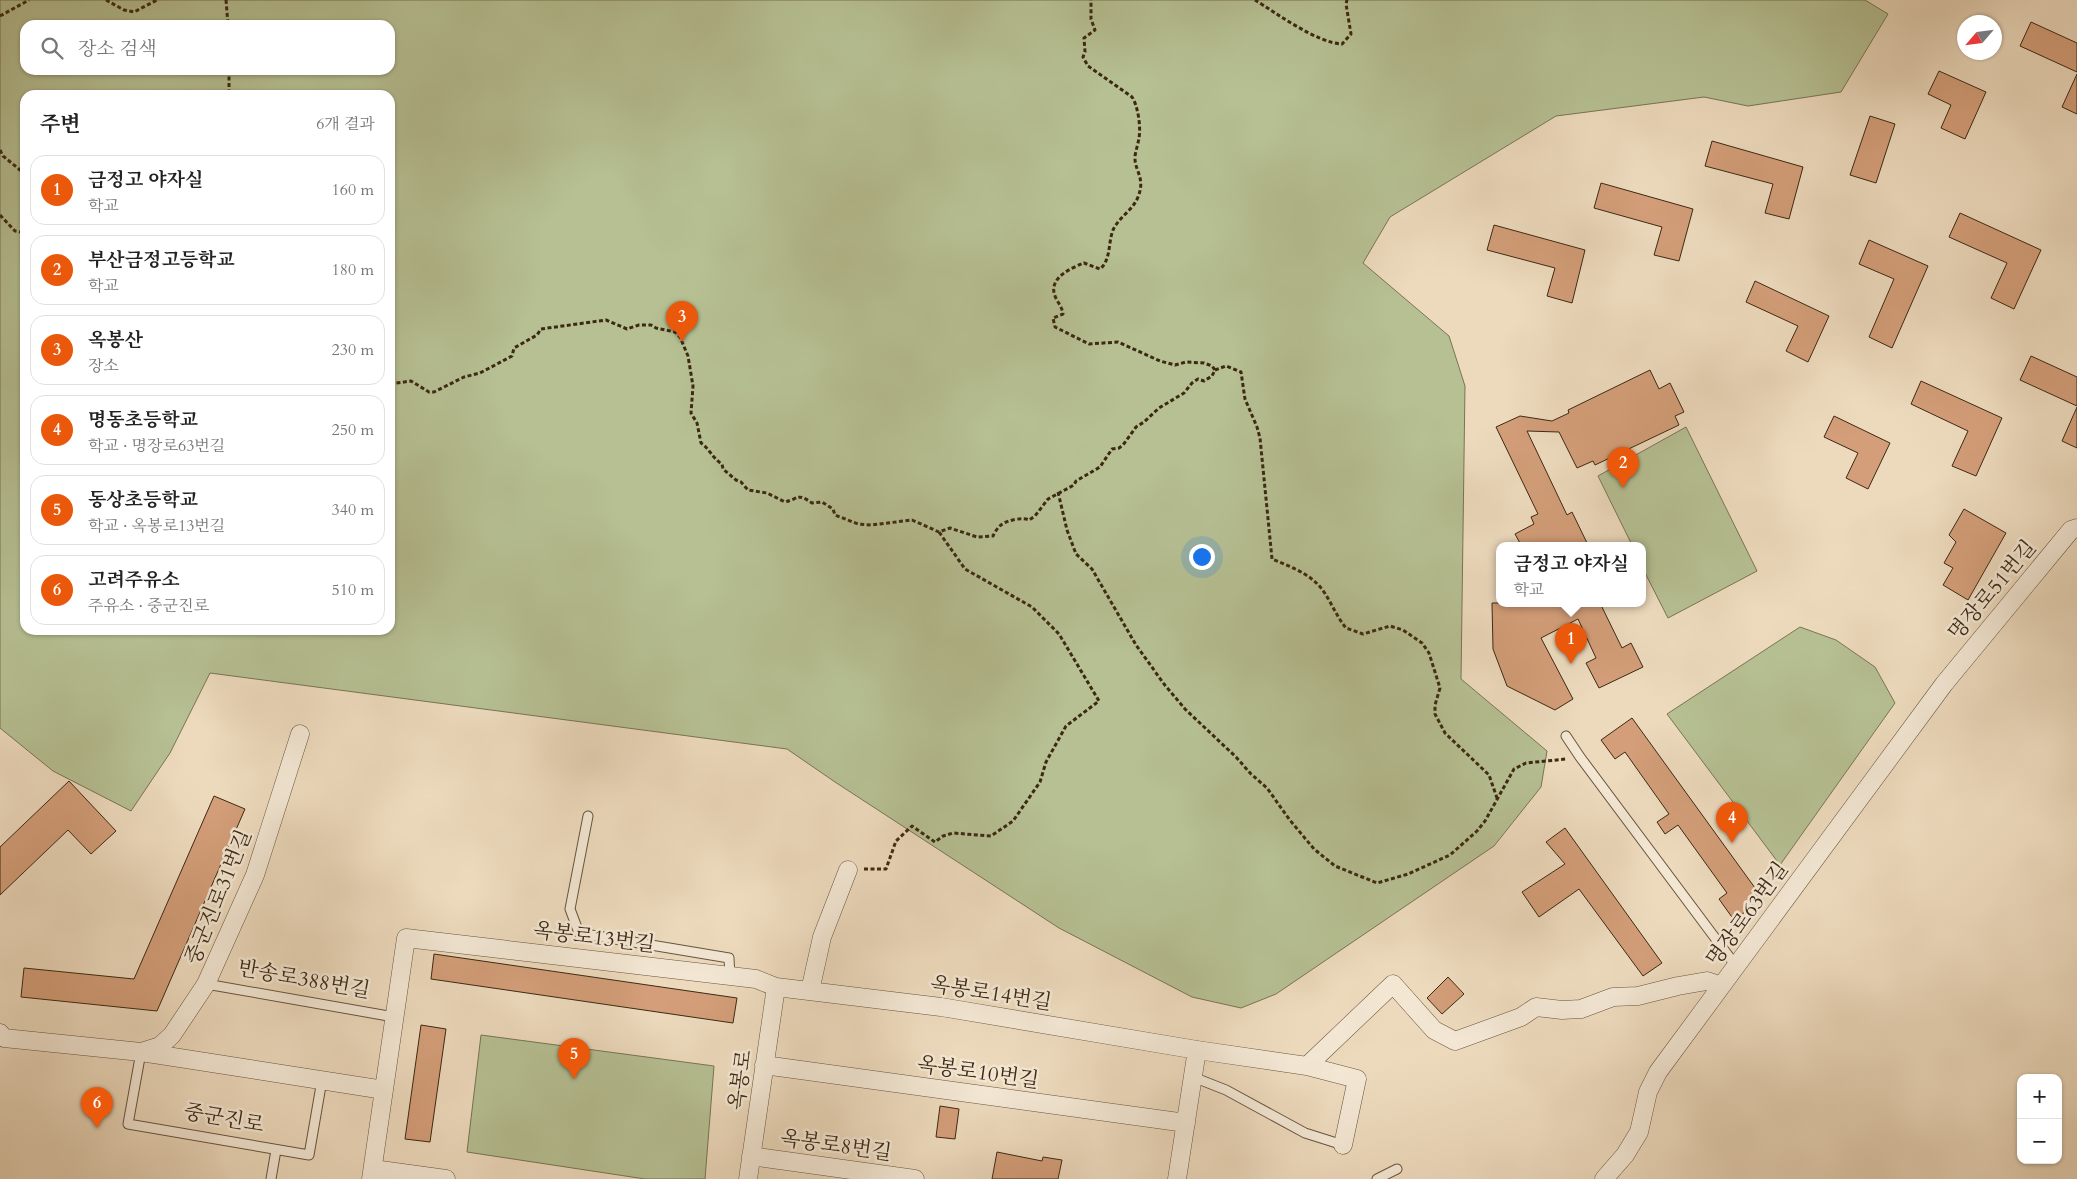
<!DOCTYPE html>
<html lang="ko">
<meta charset="utf-8">
<style>
:root{--surface:#fff;--page:#f2f2f2;--text:#222;--muted:#767676;--line:#e0e0e0;--accent:#ea580c}
body{margin:0;font-family:Cardo,"Noto Serif KR",serif;background:var(--page);color:var(--text)}
.controls{position:absolute;right:15px;bottom:15px;display:grid;overflow:hidden;border-radius:10px;box-shadow:0 1px 4px #0004}
.controls button{width:45px;height:45px;display:grid;place-items:center;padding:0;border:0;border-bottom:1px solid var(--line);background:var(--surface);color:var(--text);font:25px sans-serif}
.compass{position:absolute;left:1957px;top:15px;width:45px;height:45px;border-radius:50%;background:var(--surface);box-shadow:0 1px 4px #0004;rotate:242deg}
.you{position:absolute;left:1201px;top:556px;width:18px;height:18px;margin:-12px;border:4px solid #fff;border-radius:50%;background:#1a73e8;box-shadow:0 0 0 8px #1a73e833}
.badge{display:grid;place-items:center;width:32px;height:32px;border-radius:50%;background:var(--accent);color:#fff;font-size:16px;font-weight:700}
.pin{position:absolute;translate:-50% -41px;filter:drop-shadow(0 1px 2px #0008)}
.pin::after{content:'';position:absolute;top:26px;width:18px;height:15px;background:inherit;clip-path:polygon(0 0,100% 0,50% 100%)}
.popup{position:absolute;left:1496px;top:542px;width:150px;height:65px;box-sizing:border-box;display:grid;place-content:center;border-radius:10px;background:var(--surface);filter:drop-shadow(0 1px 4px #0005);font-size:16px;white-space:nowrap;color:var(--muted)}
.popup b{font-size:19px;color:var(--text)}
.popup::after{content:'';position:absolute;left:50%;top:100%;margin-left:-10px;border:10px solid transparent;border-top-color:var(--surface)}
.list{margin:0;padding:0;list-style:none}
h2{display:flex;justify-content:space-between;align-items:center;height:65px;margin:0;padding:0 20px;font-size:21px}
h2 small{font-size:16px;font-weight:400;color:var(--muted)}
.list li{display:grid;grid-template-columns:32px 1fr auto;gap:15px;align-items:center;box-sizing:border-box;height:70px;margin:0 10px 10px;padding:0 10px;border:1px solid var(--line);border-radius:15px}
.list b{display:block;font-size:19px;white-space:nowrap}
.list p{margin:0;font-size:16px;white-space:nowrap;color:var(--muted)}
.list em{font-size:16px;font-style:normal;color:var(--muted)}
.icon{flex:none;width:28px;height:28px;fill:none;stroke:currentColor;stroke-width:2;stroke-linecap:round;stroke-linejoin:round}
.map{position:relative;flex:none;width:2077px;height:1179px;overflow:hidden}
.search{position:absolute;background:var(--surface);box-shadow:0 1px 4px #0004;left:20px;top:20px;width:375px;height:55px;display:flex;align-items:center;gap:12px;box-sizing:border-box;padding:0 18px;border-radius:15px;color:var(--muted);font-size:19px}
.panel{position:absolute;background:var(--surface);box-shadow:0 1px 4px #0004;left:20px;top:90px;width:375px;height:545px;border-radius:15px}
.map>svg:first-child{display:block}
</style>
<div class="map">
<svg width="2077" height="1179" viewBox="0 0 2077 1179">
<rect width="100%" height="100%" fill="#eddabd"/>
<filter id="stains"><feTurbulence type="fractalNoise" baseFrequency=".004" numOctaves="4"/><feColorMatrix values="0 0 0 0 .2 0 0 0 0 .09 0 0 0 0 .02 0 0 0 .5 -.17"/></filter>
<radialGradient id="worn" r=".72"><stop offset=".6" stop-color="#630" stop-opacity="0"/><stop offset="1" stop-color="#630" stop-opacity=".3"/></radialGradient>
<path fill="#b6c093" stroke="#797453" fill-rule="evenodd" d="M0 0H1865L1888 14 1841 92 1748 106 1704 97 1556 116 1390 217 1363 263 1449 336 1465 386 1461 679 1547 751 1541 787 1494 846 1276 994 1241 1008 1192 997 1059 928 835 782 787 749 210 673 170 753 131 811 53 771 0 728ZM25 25H390V70H25ZM25 95H390V630H25Z
M1686 427 1757 571 1668 618 1642 567V545H1632L1598 476Z
M1800 627 1836 640 1875 667 1895 703 1780 865 1667 714Z
M481 1035 714 1066 705 1179H645L467 1152Z"/>
<path fill="#d39e79" stroke="#3c2913" d="M2031 22 2077 43V72L2020 46Z
M1939 71 1986 92 1965 139 1941 128 1951 105 1928 94Z
M2077 74V114L2062 107Z
M1870 116 1895 124 1876 183 1850 175Z
M1712 141 1803 167 1789 219 1765 213 1773 184 1705 166Z
M1601 183 1693 209 1679 261 1654 255 1662 227 1594 208Z
M1960 213 2041 250 2014 309 1991 298 2007 263 1949 237Z
M1494 225 1585 250 1572 303 1547 296 1555 268 1487 250Z
M1869 240 1928 266 1892 348 1869 337 1894 279 1859 264Z
M1755 281 1829 316 1808 362 1786 351 1798 326 1746 302Z
M2031 356 2077 377V406L2020 380Z
M1650 370 1659 389 1670 383 1684 412 1675 416 1679 425 1595 465 1593 461 1577 468 1559 432 1527 431 1567 515 1572 512 1588 545H1521L1515 534 1534 524 1531 517 1538 514 1496 427 1520 416 1552 421 1569 413 1568 410Z
M1921 381 2002 418 1976 476 1952 466 1968 431 1911 404Z
M2077 407V448L2062 441Z
M1834 416 1890 443 1868 489 1846 478 1858 453 1824 437Z
M1964 509 2006 533 1968 600 1943 585 1953 568 1944 563 1956 542 1949 535Z
M1492 603H1600L1622 648 1631 643 1643 667 1599 688 1586 663 1596 658 1578 619 1541 638 1573 699 1555 710 1507 686 1493 649Z
M1632 718 1763 899 1734 920 1719 899 1727 893 1678 825 1665 834 1657 822 1669 814 1625 752 1615 759 1601 740Z
M69 781 116 831 91 854 68 830 0 895V847Z
M214 796 245 809 157 1011 21 997 24 968 134 979Z
M1565 828 1662 963 1643 976 1579 889 1539 917 1522 892 1565 864 1546 842Z
M434 954 737 998 733 1023 431 979Z
M1448 977 1464 994 1442 1014 1427 998Z
M421 1025 446 1029 430 1142 405 1139Z
M940 1106 959 1109 955 1139 936 1137Z
M997 1152 1042 1161 1043 1157 1062 1160 1058 1179H992Z"/>
<g fill="none" stroke-linecap="round" stroke-linejoin="round">
<g stroke="#68553e" stroke-width="11">
<path id="service" d="M1566 736 1580 757 1736 966
M588 816 570 909 579 933 729 958 730 976
M206 984 394 1017
M141 1052 128 1124 309 1155 322 1080
M1193 1077 1226 1090 1305 1133 1343 1145
M271 1179 276 1150
M1377 1179 1397 1169"/>
</g>
<g stroke="#68553e" stroke-width="19">
<path id="minor" d="M810 991 822 937 848 870
M0 1033 4 1038 141 1052 384 1090
M141 1052 160 1046 172 1035 206 984 255 875 300 734
M764 1065 1186 1123
M1307 1066 1357 1079 1343 1145
M751 1156 915 1179
M373 1169 446 1179
M371 1179 406 938 756 979 776 987 941 1007 1197 1050 1307 1066 1393 984 1434 1030 1455 1041 1521 1017 1536 1007 1562 1010 1581 1009 1613 997 1638 996 1678 986 1707 981 1721 986
M748 1179 776 987
M1177 1179 1197 1050
M1604 1179 1625 1155 1639 1132 1648 1092 1658 1072 1944 684 2071 530 2077 528"/>
</g>
<path stroke="#3c2913" stroke-width="3" stroke-dasharray="4 2.5" stroke-linecap="butt" d="M106 0 124 10 134 12 157 0
M226 0 228 25
M1255 0C1276 13 1317 43 1342 44L1351 34 1346 4 1347 0
M0 16 29 0
M229 70V95
M0 150 3 156 25 174
M0 215 15 231 25 233
M1215 370 1226 366 1241 372 1245 399 1257 427 1260 438 1272 559C1291 567 1312 574 1324 592 1332 604 1337 617 1346 628L1363 634 1390 626 1403 630 1422 643 1429 653 1440 688 1435 705V714L1445 733 1489 775 1497 798
M390 384 411 381 429 392H434L464 377 480 373 512 356 514 348 537 335 541 329 606 320 627 329 639 325H651L656 328 675 332 680 337 688 356 693 386 691 413 697 423 701 443C710 449 712 458 722 464L723 469 736 480 741 482 748 490 767 493 785 502C800 498 797 493 812 503L822 502 833 509 835 515 858 524 871 525 912 520 939 532 950 528 977 537 993 536C995 532 998 527 1001 525 1007 520 1023 517 1029 520L1035 516 1048 499 1074 485 1076 481 1100 467 1112 449 1119 448 1123 445 1136 427 1144 422 1159 408 1184 393 1192 383 1198 379 1204 381 1212 376 1215 370 1212 366 1204 363 1186 362 1175 365 1160 361 1118 342 1089 344 1055 327 1053 318 1063 314C1062 306 1057 302 1055 296 1048 278 1071 268 1084 263L1100 269C1111 260 1108 243 1113 230 1119 217 1133 210 1138 197 1146 177 1134 171 1135 156 1136 150 1138 144 1139 138 1141 127 1138 106 1132 97L1088 66 1083 57 1085 52 1084 38 1095 30 1091 19V0
M1058 492 1067 530 1076 554 1092 569 1136 645 1164 684 1185 709 1236 757 1251 774 1267 788 1289 819 1314 849 1335 866 1377 883 1408 874 1450 855 1477 831 1485 821 1514 769 1526 763 1566 759
M864 869H886L896 841 912 826 935 842 943 836 953 833 991 836 1013 821 1040 782 1046 762 1066 726 1099 701 1059 634 1032 607 965 569 939 532"/>
<use href="#service" stroke="#f3e7d4" stroke-width="9"/>
<use href="#minor" stroke="#f3e7d4" stroke-width="18"/>
</g>
<g text-anchor="middle" stroke-width="5" stroke-linejoin="round" paint-order="stroke">
<g font-size="21" fill="#3c2913" stroke="#f3e7d4">
<text transform="translate(1992 590) rotate(-50)" y="7">명장로51번길</text>
<text transform="translate(218 897) rotate(-68)" y="7">중군진로31번길</text>
<text transform="translate(1747 914) rotate(-54)" y="7">명장로63번길</text>
<text transform="translate(594 937) rotate(7)" y="7">옥봉로13번길</text>
<text transform="translate(304 979) rotate(10)" y="7">반송로388번길</text>
<text transform="translate(991 993) rotate(9)" y="7">옥봉로14번길</text>
<text transform="translate(978 1072) rotate(8)" y="7">옥봉로10번길</text>
<text transform="translate(740 1080) rotate(-82)" y="7">옥봉로</text>
<text transform="translate(224 1118) rotate(10)" y="7">중군진로</text>
<text transform="translate(836 1145) rotate(8)" y="7">옥봉로8번길</text>
</g>
</g>
<rect width="100%" height="100%" filter="url(#stains)"/>
<rect width="100%" height="100%" fill="url(#worn)"/>
</svg>
<div class="controls">
<button>+</button>
<button>−</button>
</div>
<svg class="compass" viewBox="-18 -18 36 36"><path d="M0-13l5 13h-10z" fill="#e53935"/><path d="M0 13l5-13h-10z" fill="#767676"/></svg>
<div class="you"></div>
<div class="pin badge" style="left:1571px;top:664px">1</div>
<div class="popup"><b>금정고 야자실</b>학교</div>
<div class="pin badge" style="left:1623px;top:488px">2</div>
<div class="pin badge" style="left:682px;top:342px">3</div>
<div class="pin badge" style="left:1732px;top:843px">4</div>
<div class="pin badge" style="left:574px;top:1079px">5</div>
<div class="pin badge" style="left:97px;top:1128px">6</div>
<div class="search"><svg class="icon" aria-label="search" viewBox="0 0 24 24"><circle cx="10" cy="10" r="6"/><path d="M15 15l6 6"/></svg>장소 검색</div>
<section class="panel">
<h2>주변<small>6개 결과</small></h2>
<ul class="list">
<li><span class="badge">1</span><div><b>금정고 야자실</b><p>학교</p></div><em>160 m</em></li>
<li><span class="badge">2</span><div><b>부산금정고등학교</b><p>학교</p></div><em>180 m</em></li>
<li><span class="badge">3</span><div><b>옥봉산</b><p>장소</p></div><em>230 m</em></li>
<li><span class="badge">4</span><div><b>명동초등학교</b><p>학교 · 명장로63번길</p></div><em>250 m</em></li>
<li><span class="badge">5</span><div><b>동상초등학교</b><p>학교 · 옥봉로13번길</p></div><em>340 m</em></li>
<li><span class="badge">6</span><div><b>고려주유소</b><p>주유소 · 중군진로</p></div><em>510 m</em></li>
</ul>
</section>
</div>
